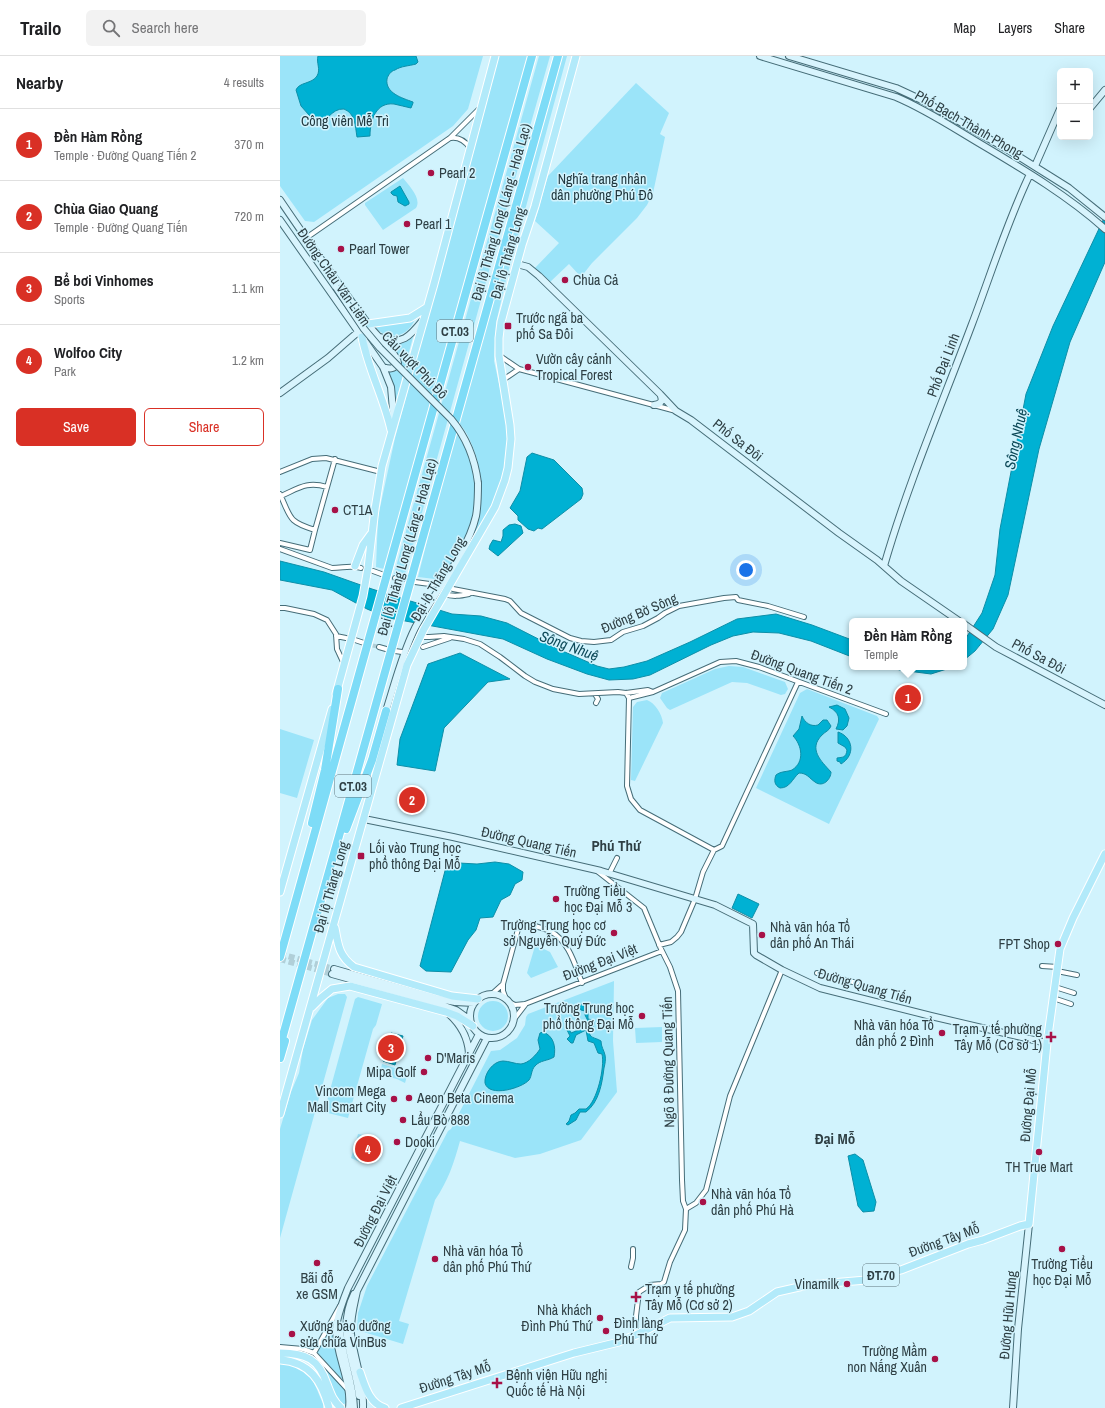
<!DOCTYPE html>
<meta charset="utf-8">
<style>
:root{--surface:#fff;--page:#f2f2f2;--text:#202124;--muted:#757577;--line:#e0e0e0;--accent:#d93025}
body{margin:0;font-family:"Archivo Narrow",sans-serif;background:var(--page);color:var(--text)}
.controls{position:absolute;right:12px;top:12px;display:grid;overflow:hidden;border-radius:6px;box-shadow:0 4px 16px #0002}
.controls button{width:36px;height:36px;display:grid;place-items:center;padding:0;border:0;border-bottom:1px solid var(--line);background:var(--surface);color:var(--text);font:20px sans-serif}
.you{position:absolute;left:466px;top:514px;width:14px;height:14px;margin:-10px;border:3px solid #fff;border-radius:50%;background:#1a73e8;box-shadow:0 0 0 6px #1a73e833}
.badge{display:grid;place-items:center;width:26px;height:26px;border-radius:50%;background:var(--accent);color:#fff;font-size:13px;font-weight:700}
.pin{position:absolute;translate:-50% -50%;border:2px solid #fff;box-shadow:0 1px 4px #0006}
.popup{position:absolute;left:569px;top:562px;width:118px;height:52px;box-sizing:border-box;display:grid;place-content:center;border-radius:6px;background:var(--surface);filter:drop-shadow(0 1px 3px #0005);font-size:13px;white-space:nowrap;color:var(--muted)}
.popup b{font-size:15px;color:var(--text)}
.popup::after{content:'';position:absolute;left:50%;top:100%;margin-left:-8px;border:8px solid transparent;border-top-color:var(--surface)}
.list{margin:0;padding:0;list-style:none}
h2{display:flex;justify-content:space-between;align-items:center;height:52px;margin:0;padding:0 16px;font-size:17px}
h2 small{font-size:13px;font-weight:400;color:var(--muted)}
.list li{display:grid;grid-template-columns:26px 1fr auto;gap:12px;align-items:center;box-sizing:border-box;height:72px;padding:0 16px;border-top:1px solid var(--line)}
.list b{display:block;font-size:15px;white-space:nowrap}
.list p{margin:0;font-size:13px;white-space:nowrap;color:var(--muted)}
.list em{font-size:13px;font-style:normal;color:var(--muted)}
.actions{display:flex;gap:8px;padding:12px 16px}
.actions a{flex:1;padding:9px 0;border:1px solid var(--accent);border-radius:6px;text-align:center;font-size:14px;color:var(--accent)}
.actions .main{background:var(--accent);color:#fff}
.icon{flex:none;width:22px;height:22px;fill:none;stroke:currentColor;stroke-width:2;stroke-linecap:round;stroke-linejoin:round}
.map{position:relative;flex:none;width:825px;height:1352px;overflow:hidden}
header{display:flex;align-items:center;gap:24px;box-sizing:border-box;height:56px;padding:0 20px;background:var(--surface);border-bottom:1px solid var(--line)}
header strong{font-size:19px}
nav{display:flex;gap:22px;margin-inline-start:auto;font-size:14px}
.search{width:280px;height:36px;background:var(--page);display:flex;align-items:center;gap:10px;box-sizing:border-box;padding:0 14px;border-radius:6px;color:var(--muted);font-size:15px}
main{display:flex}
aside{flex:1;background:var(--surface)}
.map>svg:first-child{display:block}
</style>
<header>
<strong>Trailo</strong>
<div class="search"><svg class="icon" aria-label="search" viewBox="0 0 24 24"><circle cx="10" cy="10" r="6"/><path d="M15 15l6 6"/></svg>Search here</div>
<nav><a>Map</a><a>Layers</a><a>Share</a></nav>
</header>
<main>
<aside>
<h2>Nearby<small>4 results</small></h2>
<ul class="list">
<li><span class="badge">1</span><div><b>Đền Hàm Rồng</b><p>Temple · Đường Quang Tiến 2</p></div><em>370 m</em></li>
<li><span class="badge">2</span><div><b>Chùa Giao Quang</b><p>Temple · Đường Quang Tiến</p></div><em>720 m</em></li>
<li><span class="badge">3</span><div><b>Bể bơi Vinhomes</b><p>Sports</p></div><em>1.1 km</em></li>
<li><span class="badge">4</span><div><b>Wolfoo City</b><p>Park</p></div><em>1.2 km</em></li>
</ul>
<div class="actions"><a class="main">Save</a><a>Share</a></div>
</aside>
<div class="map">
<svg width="825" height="1352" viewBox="0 0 825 1352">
<rect width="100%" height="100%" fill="#d1f3fd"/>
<path fill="#9be4f9" d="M0 0H203L188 53 173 70 34 166 25 165 0 130Z
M219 0H251L104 513 96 511 98 461 115 382Z
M259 0H270L216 190 125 518H114Z
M282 0H287L226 224 216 267 214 305 226 359 228 378 227 397 223 423 215 445 167 526C192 481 210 456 197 403 193 390 187 374 177 365Z
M356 27 389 57 380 78 385 81 373 137 367 149 357 162 312 207 301 221 289 208 269 227 254 213 279 187 255 165 268 120Z
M123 122C129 130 142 142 136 152L103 174 85 149V147Z
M135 263C128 281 109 286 95 271L122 267Z
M133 281 116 345H115L107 315H117L121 310V307L107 287C117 289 125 288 133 281Z
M175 373C198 409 200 446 185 486 179 499 170 511 163 524L138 521Z
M449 610 463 611 505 626 508 633 505 638 501 639 467 627 452 626 390 654 387 652 380 642 382 637 435 613Z
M527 633 597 660 599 663 549 768 476 732 520 637Z
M367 644C375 647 382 658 383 667L355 725 351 724 353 651 357 646Z
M0 673 34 684 17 742 0 737Z
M256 889 270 896 278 911 251 922 247 917 255 890Z
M334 925 333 985 337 1036 301 1084 260 1098 235 1102 180 1085C174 1107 168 1125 155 1144L119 1265 129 1268 123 1288 77 1274 78 1257 87 1230 168 1075 171 1073 211 995 220 994 237 982 245 969 246 961 248 958Z
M58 938H65L67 941 0 1182V1073L11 1036 19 1017 23 993 32 964 48 942Z
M78 941 102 948 96 969 93 973 68 1062 44 1056 75 943Z
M198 960a15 15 0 1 1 30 0a15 15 0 1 1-30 0Z
M382 971V986L356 987 355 972Z
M102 1008 121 1014 128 1017 125 1027 117 1023 98 1018 99 1013H101Z
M78 1078 84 1079V1081L101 1088 92 1107 90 1106 88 1108 83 1105 82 1107 71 1102 74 1092 76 1093 79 1087 76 1086Z
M50 1271 53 1273 56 1297 63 1321 62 1322H61L37 1296Z
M0 1293 21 1294 31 1298 41 1306 64 1333 66 1339V1347L62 1349 56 1343 40 1307 0 1295Z
M0 1308C30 1309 33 1324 43 1348V1352H0Z"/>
<path fill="#00b1d3" stroke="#0e8fa8" d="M38 0H136L138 6 136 8C129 10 121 10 115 14 111 15 108 19 107 23 105 37 122 42 133 46V47L131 52C125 51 120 49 114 48 96 46 90 64 90 80L77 81C75 70 76 58 64 53 51 52 46 68 37 68L21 50 16 34C19 26 32 28 37 20 41 13 36 7 38 0Z
M120 130 129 146V148L125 150 118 146 117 140 113 139 111 137V136Z
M825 160V206L790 286 759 393 728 539 713 573 695 595 684 604V585L702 557 715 519 720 473 746 338 773 270Z
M252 397 274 404 302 432 303 438 301 443 262 473 258 472 254 475 248 473 238 464V460L230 452 240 435 247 401Z
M235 468 241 470 243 477 218 500 209 493 210 489 213 484 221 486 223 480V474L229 469Z
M0 505 44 516 92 533 172 558 201 560 227 567 278 593 317 610 329 613 344 611 367 605 410 586 457 563 496 558 532 569 572 584V601L531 585 499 577 473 576 453 580 431 589 370 619 353 623 329 624 307 618 267 603 223 583 109 562 87 553 52 534 0 524Z
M180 597 230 623 208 626 164 672 155 715 117 709 120 683 148 608Z
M609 611H673L651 618 620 614Z
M557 649 565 653 569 662 567 670 563 674 556 673C561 663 559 656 549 651Z
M522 660C525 667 531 671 538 669L543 664H547L551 670C549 675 546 675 542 679 528 693 541 705 551 716 551 723 543 732 535 726 529 722 527 717 519 717 512 723 510 732 500 732 494 729 494 724 496 719 501 715 507 716 512 714 525 706 522 689 513 680L519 673Z
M558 676C573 681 576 699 561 708L560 706 557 705V702C563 701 566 702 567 694L565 691 558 687Z
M215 806 229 808 243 816 242 824 235 828 230 839 221 844 213 861 200 862 196 874 188 884 171 916 146 915 140 910 166 811 179 807 197 808Z
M458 838 479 848 472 862 452 852Z
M302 948 308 955V963L313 964 314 967 313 972 309 974C309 983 315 981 321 985 321 991 324 994 325 999 326 1003 325 1008 324 1012 322 1028 319 1046 306 1056H300L296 1064 288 1069 286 1068 289 1065 291 1059 295 1057 299 1053H306C317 1046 325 1011 322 998L318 997 314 987 308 985 306 974 296 979 293 987H291L287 983 290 980 287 974 289 973 291 977 304 972 309 971 310 969 305 959V955L301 954 299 950Z
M263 976C274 980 276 991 274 1001 268 1005 260 1004 255 1010 251 1014 252 1020 249 1024 242 1032 209 1042 205 1027 204 1018 213 1005 223 1005 229 1005 235 1008 241 1008 249 1007 256 999 260 993L258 984 260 977Z
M111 977 123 980 115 1009 103 1005 105 998 101 997 105 986 109 987Z
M575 1098 583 1104 596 1146 594 1155 583 1156 578 1150 568 1100Z"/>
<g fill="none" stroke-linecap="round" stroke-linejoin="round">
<path stroke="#b0cfd8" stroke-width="4" stroke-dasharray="4 2" stroke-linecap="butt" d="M87 588 99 591"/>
<path stroke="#b0cfd8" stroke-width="6" stroke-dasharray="6 3" stroke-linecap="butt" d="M0 898 54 913
M0 903 52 918"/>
<g stroke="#466d78" stroke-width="6">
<path id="street" d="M171 82C179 81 185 85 190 92
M26 182 170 82 200 52
M220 300 239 313 396 355
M223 324 239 313
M0 416 32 403 46 402 101 416
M0 438C11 462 8 466 35 474
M1 440C19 432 27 425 47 431
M0 487 30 494 35 474 55 403
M0 493 52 512C63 512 71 509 81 512
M93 515 104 519
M115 522 123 523
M135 526 157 529
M173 533 225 543 230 545 241 557 290 582 301 585 314 586 331 584 343 576 363 570 378 562 385 557 399 550 444 542 456 541 458 544 488 550 524 561
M164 538C173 541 180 540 189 538
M0 552H5L34 558 47 564 56 578 57 593 64 608
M56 580 66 582
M140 581H149L164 580 184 583 200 588 220 601 245 620 255 626 273 633 299 638 338 636 346 637 368 634 373 636
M75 584 87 588
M99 591 106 593
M143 591 170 582
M115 595 122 596
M346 637 349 642 373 636 440 606 456 605 479 611 606 658
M315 638 318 643 316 647
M349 642 347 730 351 743 360 754 434 794
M317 815 364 852 381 893 390 911 398 935 402 1124 403 1145 406 1153 405 1174 390 1206 384 1226 381 1228 370 1229 359 1236 356 1260V1279
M329 818 337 802
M379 889 391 886 397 881 401 876 415 843 423 816 434 794 442 790 518 626
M762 910 778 911
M777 915 797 919
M537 917 577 927
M775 931 794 937
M213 937 223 928
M773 942 791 948
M226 943 223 935V928L240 866C250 869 261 871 270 875 289 885 295 909 302 927
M231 947 235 949 245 948 382 895
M235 962 245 949
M406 1153 416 1147 426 1134 450 1040 502 914
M351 1211 353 1202V1193
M0 1291 23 1293 34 1297 68 1334
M34 1297 60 1250"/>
</g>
<g stroke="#466d78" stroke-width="8">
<path id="secondary" d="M480 0 616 41C647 54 675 73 704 90 746 115 788 140 825 173
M509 0 616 32 644 45 730 95 789 132 825 161
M810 52 825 34
M755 110 780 53
M0 144C29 187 60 230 91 272 97 280 117 298 118 307 114 314 109 313 103 311
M0 164 103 311 111 331 114 365
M237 208 248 211 259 220 380 338 396 355 411 364 559 477 597 504 621 525 679 565
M100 281C122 291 131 279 143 264
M0 337 48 302 78 276
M374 349C380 348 383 346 381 340
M604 510C628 427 662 348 692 268 711 218 727 166 750 118
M684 568 716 591 825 649
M106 655C115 627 122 598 135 572 154 537 187 498 196 460 198 449 198 438 198 427
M84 763 173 781 321 815 435 849 473 868 474 897 476 899 502 914 540 932 651 960 767 987
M54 913 155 942 175 946 194 947
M52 918 153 946 176 954 190 964
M190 960a22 22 0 1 1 44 0a22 22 0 1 1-44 0Z
M169 958C180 968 188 982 189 997
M74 1238C56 1275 75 1304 79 1340
M60 1271C61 1299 73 1324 74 1352
M69 1352C72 1325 56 1300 56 1273 57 1259 63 1245 68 1232L199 978
M83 1352C84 1326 74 1303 71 1278 70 1263 74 1249 77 1235L207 982
M733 1352 738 1273 749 1168"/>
</g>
<g stroke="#fff" stroke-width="9">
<path id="primary" d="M88 268 130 262 146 252
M82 281C88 313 104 342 111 374
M75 510 83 489 91 478
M56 638 83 540 88 512 95 453 102 410 154 228 215 0
M0 836 52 653
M55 872C58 889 59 900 74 911L172 940 198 943
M32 951 41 942 52 933 70 930 166 956 177 960 193 970
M0 1058 127 609 144 573 215 451 225 424 228 412 231 383 230 369 219 300V282L221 266 242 189 255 150 296 0
M0 1297C26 1297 39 1303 47 1328 51 1338 53 1345 61 1352
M0 1304C30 1306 42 1325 49 1352
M80 1316C85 1330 89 1347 105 1352
M121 1352 294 1297 339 1286 356 1279 390 1262 452 1261 469 1255 497 1236 528 1229 586 1224 621 1214 688 1188 703 1184 740 1170 749 1168 767 987 780 893 793 862 825 798"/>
</g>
<g stroke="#fff" stroke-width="10">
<path id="highway" d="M32 767 45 714 58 633
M66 773 92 704 106 655
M0 901 252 0
M0 990 278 0
M0 1002 5 985"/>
</g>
<use href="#street" stroke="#fff" stroke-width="4"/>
<use href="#secondary" stroke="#d8f4fd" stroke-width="6"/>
<use href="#primary" stroke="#b2eafa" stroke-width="7"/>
<use href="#highway" stroke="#7edcf7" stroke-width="8"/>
<g stroke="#466d78" stroke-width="8" stroke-linecap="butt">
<path id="secondary-bridge" d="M56 231 84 273 100 292 171 363C187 382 195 403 198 427"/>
</g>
<use href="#secondary-bridge" stroke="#d8f4fd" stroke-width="6"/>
</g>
<g fill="#a71147" stroke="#d1f3fd" stroke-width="1.5">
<circle cx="151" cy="117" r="4"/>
<circle cx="127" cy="168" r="4"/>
<circle cx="61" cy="193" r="4"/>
<circle cx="285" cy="224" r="4"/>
<rect x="224" y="266" width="8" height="8" rx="2"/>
<circle cx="248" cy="311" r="4"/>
<circle cx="55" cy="454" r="4"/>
<rect x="77" y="796" width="8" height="8" rx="2"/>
<circle cx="276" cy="843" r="4"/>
<circle cx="334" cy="877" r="4"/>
<circle cx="482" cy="879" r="4"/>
<circle cx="778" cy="888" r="4"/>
<circle cx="362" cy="960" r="4"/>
<circle cx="662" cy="977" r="4"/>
<path d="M769 975h4v4h4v4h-4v4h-4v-4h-4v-4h4z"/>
<circle cx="148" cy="1002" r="4"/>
<circle cx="144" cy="1016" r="4"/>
<circle cx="129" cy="1042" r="4"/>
<circle cx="114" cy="1043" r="4"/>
<circle cx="123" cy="1064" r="4"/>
<circle cx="117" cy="1086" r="4"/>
<circle cx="759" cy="1096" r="4"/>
<circle cx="423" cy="1146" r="4"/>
<circle cx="782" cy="1193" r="4"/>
<circle cx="155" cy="1203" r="4"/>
<circle cx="37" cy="1207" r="4"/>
<circle cx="567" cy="1228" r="4"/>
<path d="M354 1235h4v4h4v4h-4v4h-4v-4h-4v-4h4z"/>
<circle cx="320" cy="1262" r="4"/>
<circle cx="326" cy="1275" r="4"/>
<circle cx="12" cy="1278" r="4"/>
<circle cx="655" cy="1303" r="4"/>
<path d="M215 1321h4v4h4v4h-4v4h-4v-4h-4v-4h4z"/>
</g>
<g text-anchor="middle" stroke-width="3" stroke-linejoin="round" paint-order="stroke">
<g fill="#d1f3fd" stroke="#5f757c" stroke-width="1">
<rect x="157" y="264" width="36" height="22" rx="3"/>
<rect x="55" y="719" width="36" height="22" rx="3"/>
<rect x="583" y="1208" width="36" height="22" rx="3"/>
</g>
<g font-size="13" font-weight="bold" fill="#2e3f44">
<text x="175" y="280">CT.03</text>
<text x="73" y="735">CT.03</text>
<text x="601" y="1224">ĐT.70</text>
</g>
<g font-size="14" fill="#21383f" stroke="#d1f3fd">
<text x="65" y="70">Công viên Mễ Trì</text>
<text x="322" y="128">Nghĩa trang nhân<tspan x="322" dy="16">dân phường Phú Đô</tspan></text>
</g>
<g font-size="14" fill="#2e3f44" stroke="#d1f3fd">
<text transform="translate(689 68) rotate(30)" y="5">Phố Bạch Thành Phong</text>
<text transform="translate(221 156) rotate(-74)" y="5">Đại lộ Thăng Long (Láng - Hoà Lạc)</text>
<text transform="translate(228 197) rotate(-74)" y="5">Đại lộ Thăng Long</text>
<text transform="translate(54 221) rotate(55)" y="5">Đường Châu Văn Liêm</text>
<text transform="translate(135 309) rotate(46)" y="5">Cầu vượt Phú Đô</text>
<text transform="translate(663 309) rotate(-69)" y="5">Phố Đại Linh</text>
<text transform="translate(458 384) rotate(38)" y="5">Phố Sa Đôi</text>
<text transform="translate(127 491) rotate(-74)" y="5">Đại lộ Thăng Long (Láng - Hoà Lạc)</text>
<text transform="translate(158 523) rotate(-60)" y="5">Đại lộ Thăng Long</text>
<text transform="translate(359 557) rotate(-23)" y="5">Đường Bờ Sông</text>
<text transform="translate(759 600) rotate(28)" y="5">Phố Sa Đôi</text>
<text transform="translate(522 616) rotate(20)" y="5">Đường Quang Tiến 2</text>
<text transform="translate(249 786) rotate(13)" y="5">Đường Quang Tiến</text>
<text transform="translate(51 831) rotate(-74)" y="5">Đại lộ Thăng Long</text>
<text transform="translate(320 906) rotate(-21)" y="5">Đường Đại Việt</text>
<text transform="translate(585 930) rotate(16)" y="5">Đường Quang Tiến</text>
<text transform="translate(388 1006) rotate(-91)" y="5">Ngõ 8 Đường Quang Tiến</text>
<text transform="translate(748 1049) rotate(-85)" y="5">Đường Đại Mỗ</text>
<text transform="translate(95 1155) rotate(-63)" y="5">Đường Đại Việt</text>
<text transform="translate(664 1184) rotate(-20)" y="5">Đường Tây Mỗ</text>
<text transform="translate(728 1259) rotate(-85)" y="5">Đường Hữu Hưng</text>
<text transform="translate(175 1321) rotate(-18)" y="5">Đường Tây Mỗ</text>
</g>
<g font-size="14" fill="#2e3f44" stroke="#d1f3fd" text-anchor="start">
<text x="159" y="122">Pearl 2</text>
<text x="135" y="173">Pearl 1</text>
<text x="69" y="198">Pearl Tower</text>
<text x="293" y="229">Chùa Cả</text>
<text x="236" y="267">Trước ngã ba<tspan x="236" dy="16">phố Sa Đôi</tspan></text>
<text x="256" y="308">Vườn cây cảnh<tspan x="256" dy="16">Tropical Forest</tspan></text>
<text x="63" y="459">CT1A</text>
<text x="89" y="797">Lối vào Trung học<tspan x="89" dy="16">phổ thông Đại Mỗ</tspan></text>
<text x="284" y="840">Trường Tiểu<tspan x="284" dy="16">học Đại Mỗ 3</tspan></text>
<text x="326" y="874" text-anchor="end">Trường Trung học cơ<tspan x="326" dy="16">sở Nguyễn Quý Đức</tspan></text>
<text x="490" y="876">Nhà văn hóa Tổ<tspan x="490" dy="16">dân phố An Thái</tspan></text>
<text x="770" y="893" text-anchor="end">FPT Shop</text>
<text x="354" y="957" text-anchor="end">Trường Trung học<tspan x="354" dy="16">phổ thông Đại Mỗ</tspan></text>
<text x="654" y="974" text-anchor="end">Nhà văn hóa Tổ<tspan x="654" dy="16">dân phố 2 Đình</tspan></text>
<text x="762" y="978" text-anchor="end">Trạm y tế phường<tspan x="762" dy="16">Tây Mỗ (Cơ sở 1)</tspan></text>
<text x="156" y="1007">D'Maris</text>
<text x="136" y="1021" text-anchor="end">Mipa Golf</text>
<text x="106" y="1040" text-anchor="end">Vincom Mega<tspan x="106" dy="16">Mall Smart City</tspan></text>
<text x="137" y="1047">Aeon Beta Cinema</text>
<text x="131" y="1069">Lẩu Bò 888</text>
<text x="125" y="1091">Dooki</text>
<text x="759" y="1116" text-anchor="middle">TH True Mart</text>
<text x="431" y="1143">Nhà văn hóa Tổ<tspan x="431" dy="16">dân phố Phú Hà</tspan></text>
<text x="163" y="1200">Nhà văn hóa Tổ<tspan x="163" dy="16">dân phố Phú Thứ</tspan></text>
<text x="782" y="1213" text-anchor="middle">Trường Tiểu<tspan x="782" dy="16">học Đại Mỗ</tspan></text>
<text x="37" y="1227" text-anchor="middle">Bãi đỗ<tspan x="37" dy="16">xe GSM</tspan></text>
<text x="559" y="1233" text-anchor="end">Vinamilk</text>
<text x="365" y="1238">Trạm y tế phường<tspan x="365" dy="16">Tây Mỗ (Cơ sở 2)</tspan></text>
<text x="312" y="1259" text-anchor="end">Nhà khách<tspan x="312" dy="16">Đình Phú Thứ</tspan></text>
<text x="334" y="1272">Đình làng<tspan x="334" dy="16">Phú Thứ</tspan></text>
<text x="20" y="1275">Xưởng bảo dưỡng<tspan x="20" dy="16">sửa chữa VinBus</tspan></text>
<text x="647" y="1300" text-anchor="end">Trường Mầm<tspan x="647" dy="16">non Nắng Xuân</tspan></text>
<text x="226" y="1324">Bệnh viện Hữu nghị<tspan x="226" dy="16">Quốc tế Hà Nội</tspan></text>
</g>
<g font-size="15" font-style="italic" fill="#0d4958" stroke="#d1f3fd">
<text transform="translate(736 383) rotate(-78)" y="5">Sông Nhuệ</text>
<text transform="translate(289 590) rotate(20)" y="5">Sông Nhuệ</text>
</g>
<g font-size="15" font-weight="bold" fill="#2e3f44" stroke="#d1f3fd">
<text x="336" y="795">Phú Thứ</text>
<text x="555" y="1088">Đại Mỗ</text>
</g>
</g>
</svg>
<div class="controls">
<button>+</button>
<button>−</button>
</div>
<div class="you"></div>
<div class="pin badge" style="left:628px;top:642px">1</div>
<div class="popup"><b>Đền Hàm Rồng</b>Temple</div>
<div class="pin badge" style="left:132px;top:744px">2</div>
<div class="pin badge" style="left:111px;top:992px">3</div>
<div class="pin badge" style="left:88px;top:1093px">4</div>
</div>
</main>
